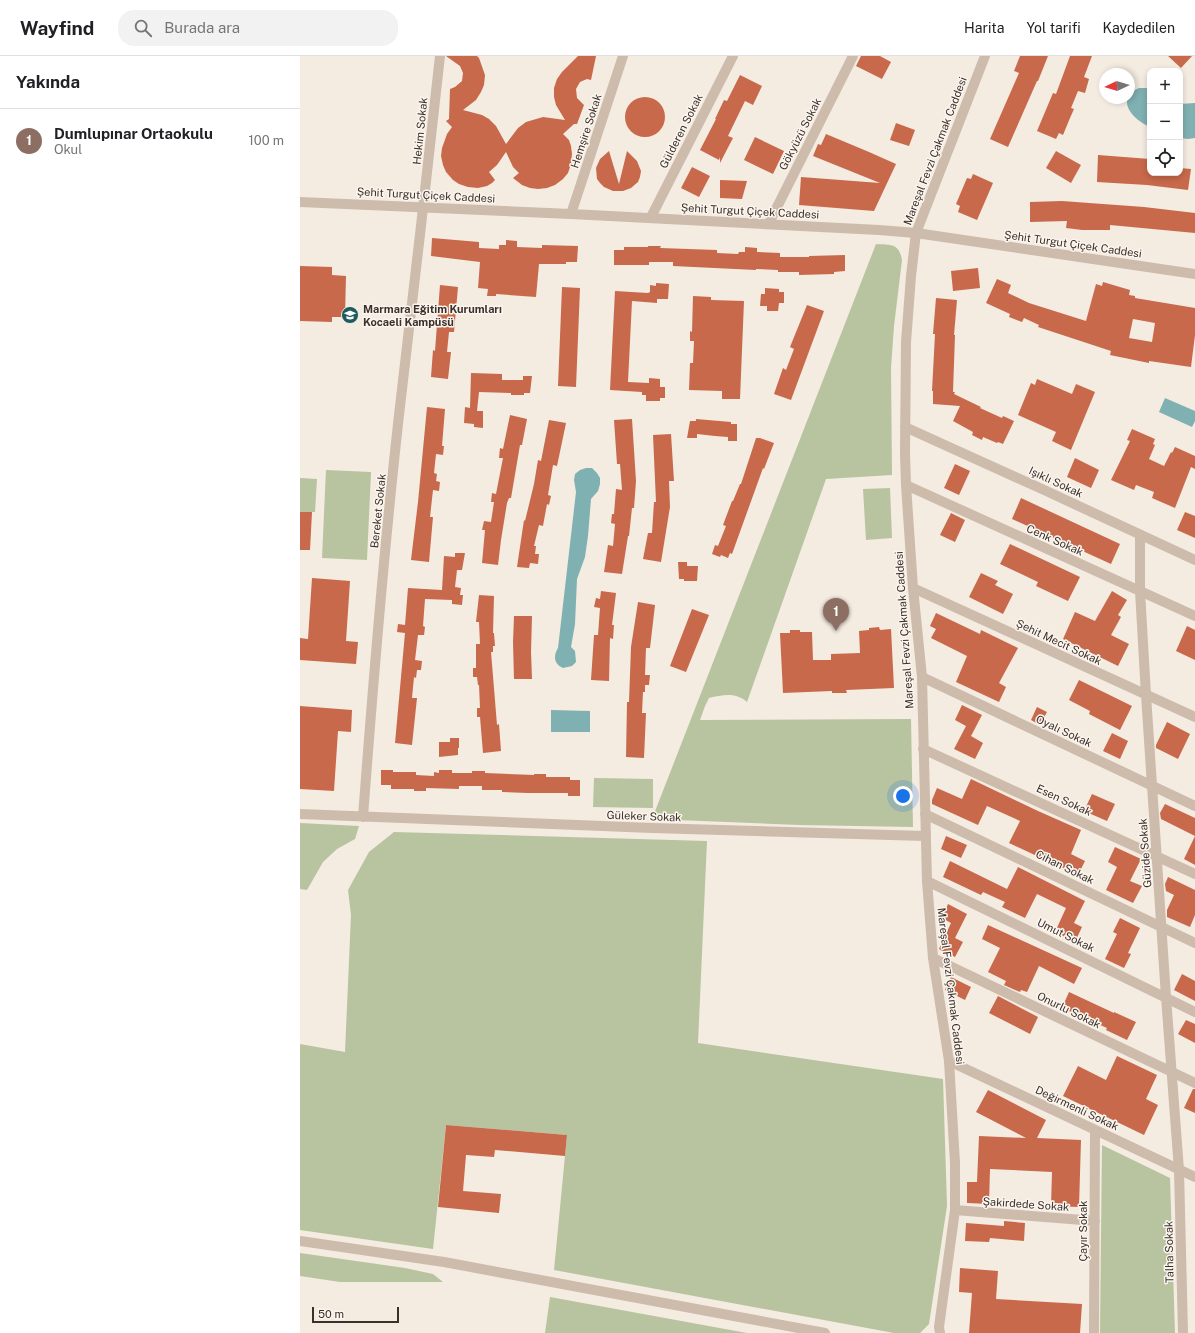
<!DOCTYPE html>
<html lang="tr">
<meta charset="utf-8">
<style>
:root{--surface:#fff;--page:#f2f2f2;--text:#202124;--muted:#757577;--line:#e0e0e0;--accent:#db2777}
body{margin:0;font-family:"Public Sans",sans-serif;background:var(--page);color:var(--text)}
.controls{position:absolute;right:12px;top:12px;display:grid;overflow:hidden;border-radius:8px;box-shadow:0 2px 6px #0003}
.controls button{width:36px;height:36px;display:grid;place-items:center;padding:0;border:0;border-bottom:1px solid var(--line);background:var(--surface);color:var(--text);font:20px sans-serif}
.compass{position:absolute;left:799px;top:12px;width:36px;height:36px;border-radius:50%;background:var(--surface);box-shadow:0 2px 6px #0003;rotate:266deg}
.scale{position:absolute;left:12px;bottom:10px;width:87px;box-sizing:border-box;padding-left:4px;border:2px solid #3b302b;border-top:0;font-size:11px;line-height:14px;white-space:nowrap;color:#3b302b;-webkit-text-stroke:3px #fbf5ee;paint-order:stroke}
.you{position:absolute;left:603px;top:740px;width:14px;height:14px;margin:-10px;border:3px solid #fff;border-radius:50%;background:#1a73e8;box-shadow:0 0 0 6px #1a73e833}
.badge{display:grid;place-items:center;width:26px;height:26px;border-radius:50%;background:var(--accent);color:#fff;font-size:13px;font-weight:700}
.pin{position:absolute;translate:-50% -33px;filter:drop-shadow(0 1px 2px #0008)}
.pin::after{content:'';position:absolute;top:21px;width:14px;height:12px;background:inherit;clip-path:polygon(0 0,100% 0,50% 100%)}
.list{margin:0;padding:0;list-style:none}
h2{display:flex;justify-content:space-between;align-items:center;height:52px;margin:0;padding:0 16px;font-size:17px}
h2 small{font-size:13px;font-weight:400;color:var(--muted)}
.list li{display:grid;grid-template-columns:26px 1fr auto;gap:12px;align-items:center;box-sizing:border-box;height:64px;padding:0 16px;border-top:1px solid var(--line)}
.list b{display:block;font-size:15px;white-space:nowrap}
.list p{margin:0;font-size:13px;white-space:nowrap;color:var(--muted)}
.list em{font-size:13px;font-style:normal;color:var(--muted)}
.icon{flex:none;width:22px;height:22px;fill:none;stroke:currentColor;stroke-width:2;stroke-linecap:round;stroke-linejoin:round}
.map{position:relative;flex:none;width:895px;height:1277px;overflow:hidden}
header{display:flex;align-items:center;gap:24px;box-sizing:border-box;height:56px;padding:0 20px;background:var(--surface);border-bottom:1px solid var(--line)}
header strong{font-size:19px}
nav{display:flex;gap:22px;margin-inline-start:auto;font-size:14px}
.search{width:280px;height:36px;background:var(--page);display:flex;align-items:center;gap:10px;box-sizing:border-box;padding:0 14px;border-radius:16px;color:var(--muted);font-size:15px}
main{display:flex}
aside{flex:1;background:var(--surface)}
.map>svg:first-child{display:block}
</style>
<header>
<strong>Wayfind</strong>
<div class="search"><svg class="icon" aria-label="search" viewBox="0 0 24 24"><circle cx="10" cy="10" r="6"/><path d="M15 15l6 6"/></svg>Burada ara</div>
<nav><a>Harita</a><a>Yol tarifi</a><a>Kaydedilen</a></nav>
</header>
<main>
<aside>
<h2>Yakında<small></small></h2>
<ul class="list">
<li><span class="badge" style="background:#8d6e63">1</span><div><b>Dumlupınar Ortaokulu</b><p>Okul</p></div><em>100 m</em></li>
</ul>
</aside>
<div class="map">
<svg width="895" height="1277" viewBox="0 0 895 1277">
<rect width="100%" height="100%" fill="#f4ebe1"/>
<path fill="#b8c4a0" d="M576 188C591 189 599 187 602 204L594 270 591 312 592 419 526 423 447 646C435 636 423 639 409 642L405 650 400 664 611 663 613 771 499 769 352 763Z
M26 414 71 416 67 504 22 502Z
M0 422 17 423 15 456H0Z
M590 432 592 482 566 484 563 433Z
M294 722 353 723V752L293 751Z
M0 767 59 770 55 783 37 793 23 806 7 834 0 833Z
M94 776 407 785 398 987 643 1023 647 1150 629 1268 620 1277H594L254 1214 267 1079 146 1069 133 1193 0 1174V988L45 996 51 859 48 834 69 796Z
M802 1089 870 1122 875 1277H800Z
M0 1197 105 1212 133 1218 143 1226H40L0 1220Z
M250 1241 447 1277H245Z"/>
<path fill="#7fb0b2" d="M839 32H850V71C833 64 814 43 839 32Z
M895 47V82L888 83 880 82V48Z
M865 342 895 355V365L892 371 859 356Z
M286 412H292L297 417 300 422V428L298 435 291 443 288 480 285 501 277 523 275 568 271 591 275 595 276 606 272 610 263 612C254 608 253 600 258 592L276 436 274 424 275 418 280 414Z
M251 654 290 655V676H251Z"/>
<path fill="#c8694b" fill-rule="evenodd" d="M146 0H177L179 2 185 19 184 29 181 36 176 44 163 54 182 59 189 63 196 70 206 88 218 72 226 66 243 61 265 64 256 49 254 41V32L257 23 262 16 278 0H296L291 24 287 23 280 26 276 33 277 42 284 49 277 68H274L263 78 269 84 271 90 272 98 271 108 268 117 263 123 255 129 247 132 238 133 230 132 222 129 213 122 219 117 213 111 206 96 197 109 189 116 195 124 192 127 187 130 178 132 168 131 159 128 153 124 146 116 143 109 141 100 142 92 147 78 152 71 146 65 149 63 150 33 155 31 162 25 163 17 160 10Z
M561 0H580L591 6 582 23 556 10Z
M720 0H748L738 25H737L708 91 690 83 719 17 714 15Z
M770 0H792L784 21 789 23 785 37 778 35 771 52 774 53 770 62 763 79 759 77 756 83 737 75 753 37 756 38Z
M868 0H892L881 12Z
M440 19 462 30 453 49 445 45 428 80 433 82 420 107V101L419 104 400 94 416 63H415L424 44 427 45Z
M325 61a20 20 0 1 1 40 0a20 20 0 1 1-40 0Z
M596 67 615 74 609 90 590 84Z
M526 78 569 96 596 108 574 155 499 149 501 121 580 127 513 100 518 88 521 89Z
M455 81 484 95 473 118 444 104Z
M309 95 319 128 327 95 337 105 341 115 340 121 338 126 331 132 323 135H313L304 131 300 127 297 123 296 112 300 103Z
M756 95 781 109 771 127 746 112Z
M798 99 850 103V117H880V112L891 113 888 134 847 129 797 126Z
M392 111 410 120 399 141 381 132Z
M673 118 693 127 677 164 658 156 660 150 656 148 667 122 671 123Z
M420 124 447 125 442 143 420 142Z
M762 145 844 151 895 157V177L810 169V174H782L766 172 767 165 730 166V146Z
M132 182 179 186V192L199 193V189H206V184L217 185V191L242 192V189L278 190 277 206H266V208H239L236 241 196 238V240H187L188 233 178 232 180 206 131 200Z
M348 190H361L360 192 417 194V197L438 198 439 196H445V191L457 192V196L480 197V201H509V200L545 199V215L534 216V218L499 219V216H478V214L456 213V214L373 210V206H349V209H314V194H324V191H348Z
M0 210 32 211V219L46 220 45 261H32V266L0 265Z
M678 212 680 232 653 235 651 215Z
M697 223 711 229 708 237 729 247 786 265 796 228 802 230 803 226 830 234 829 239 835 240V242L895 252V279L891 311 849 305V307L810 299 811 295 738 271 739 269 724 262 722 266 709 261 710 258 686 247ZM833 263 855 267 852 286 829 282Z
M356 227 369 228 368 243H357V247L332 245 328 326 349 327V322L360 323V331H365V342H360V345H346V339H342V336L310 334 315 235 348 237 350 236V229L356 230Z
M140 229 158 231 154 276H149L147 296H151L148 323 131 321 133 294 135 295Z
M262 231 280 232 276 331 258 330Z
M465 232 479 233V236H484V247H479L478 255H467V250H460L461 238H465Z
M393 240 411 241V244L444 245 440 343H422V335L389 334 390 307H393L394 285H390V275L392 276Z
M636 242 657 244 654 279H655L653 336H655L654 338 681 351 680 352 702 362 703 360 714 365 703 388 698 386 697 387 683 381 682 384 672 379 673 376 653 365 660 350 633 348V335H632L635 278H633Z
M507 249 524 255 491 344 474 338 483 312 486 314 494 293 490 291Z
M171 317 202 318V324H223V320H232L230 337H224V339H211V337L179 336 177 355H183V372L174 371V368L164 367 165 351 170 352Z
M737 323 772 338 776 328 795 336 771 394 752 385 756 376 718 359 731 327 735 329Z
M127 351 145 353 142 390H144L143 399 136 398 134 417 137 418 136 425 140 426 139 435 133 434 130 461H133L129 506 111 504 118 446Z
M210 359 227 363 222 389H220L211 442H209L207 447 201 484 198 509 182 507 185 474H182L184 465 191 466 194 446H191L192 437 196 438 203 402H199L200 392 203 393Z
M332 363 336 425 334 452H332L329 480H328L322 518 304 516 308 489 313 490 315 468 311 467 312 458H314L316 433 322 434 320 408H317L314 364Z
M396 363 431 366V368H437V385H428V381L415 380 397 378V382H387L390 365H396Z
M249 364 266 367 257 410 253 409 248 439 251 440 249 449 247 448 243 470 239 469 234 490H236L235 498H239L238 508 230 507 229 512 217 511 224 464 225 465 234 428 238 404 241 405Z
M832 373 855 383 853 388 855 389 849 403 864 410 871 396 872 397 875 391 895 400V413L891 411 875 452 852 442 854 436 836 429 834 434 811 424 830 385 827 384Z
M371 378 374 425H369L370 451 361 506 343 503 348 477H352L354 446H356L353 379Z
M456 382H460L474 387 464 413 463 412 432 498 430 497 428 502 421 499 420 501 412 498 415 489 418 490 426 470 423 469 432 445H433L440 428H441Z
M775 402 799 414 791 432 767 421Z
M655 408 670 415 659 439 644 432Z
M721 442 820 488 811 508 712 463Z
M0 456H12L10 494H0Z
M885 456 895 460V482L877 474Z
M651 457 665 464 655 486 640 479Z
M710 488 780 521 768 545 736 530 738 526 700 508Z
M155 497H165L162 514H157L155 531 161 532 160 539H163L162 549 152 548V544L125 543 123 570 125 571 124 579H118L115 604 122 605 121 614H117L116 622 114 621 112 642H117L112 689 95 687 105 577 97 576 98 568 105 569 108 532 142 534 144 500 155 501Z
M378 506H387V510H398L397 525H384V523H379Z
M681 517 698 525 695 529 713 538 703 558 669 541Z
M12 522 50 525 46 585 58 586 56 608 0 604V582L8 583Z
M301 535 316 537 312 569H314L313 583 310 582 309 625 291 624 294 579H298L300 552 294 551 296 542 300 543Z
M812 535 827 544 818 559 821 561 811 579 829 588 818 610 763 583 775 556 795 565Z
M179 539 194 540 193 577H194L195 590H193V596H191L197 669 199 668 201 695 183 697 180 661H177V652H180L179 629H178L177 621H173V612H176V588H180L179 566H176Z
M338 546 355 549 350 592H346L345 619H350L349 629H345V636H343L342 657H346L344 702 326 701 327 646H329L331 591Z
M392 553 409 559 386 616 370 610Z
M636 557 680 578 681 574 718 592 699 627 706 631 699 646 656 626 667 600 631 582 636 573 630 570Z
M214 560H232L231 596 232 623H214L213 586Z
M887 570 895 574V604L876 595Z
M579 571 580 574 591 573 594 632 546 634 547 637H532V635L483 637 480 577H490V574H500V576H512L513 604H531V598L560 597 559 575 569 574V572Z
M779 624 832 650 820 674 789 658 790 655 769 644Z
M662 649 682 659 671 680 683 687 675 703 654 693 666 670 655 664Z
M0 650 52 654 51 676 38 675 34 735 0 733Z
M737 651 747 656 740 669 731 664Z
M867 666 890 678 878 703 856 692V689Z
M812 677 828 685 820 703 803 695Z
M150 682H159V692H158V699L139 701V686H150Z
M81 714H93V716H116V719L134 720V716L139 717V714H152V717H172V715H185V717L234 719V718H246V721H270V724H280V740H268V737H228L202 736V734H182V730H159V733L126 732V735H114V733H91V729H81Z
M671 723 738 755 781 774 771 798 785 805 778 819 709 787 720 765 687 750 678 769 632 748V744L637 732 662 743Z
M792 738 815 748 807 765 784 755Z
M865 748 895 762V780L861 763 860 757Z
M646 780 667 789 661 802 641 793Z
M895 780V809L884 803Z
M815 791 841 803 830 825 842 830 833 847 806 834 817 811 808 806Z
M650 805 707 833 718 811 785 845 774 867 782 871 775 886 755 876 766 852 737 838 725 862 702 851 705 846 683 836 681 839 643 821Z
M868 821 895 834V859L890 871 867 861V854L874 839 866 835 865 828Z
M648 848 667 858 655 882 663 886 655 901 639 893 651 867 642 862Z
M820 862 840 872 828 897 831 898 824 912 805 903 817 878 813 876Z
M688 869 782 912 774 928 739 910 727 936 721 934 720 936 704 929 706 925 688 916 700 892 682 883Z
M882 918 895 925V945L874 934Z
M651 921 671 931 665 944 645 934Z
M769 936 814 957V956L836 966 827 984 806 974 807 972 762 952Z
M698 940 738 961 730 978 689 957Z
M886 964 895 968V987L878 978Z
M817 1000 857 1019 846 1043 858 1049 844 1079 763 1040 778 1010 806 1024Z
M893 1033H895V1057L884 1052Z
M688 1034 746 1064 737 1082 781 1084 779 1151 751 1150 752 1116 690 1113 689 1148 667 1147V1126H677L679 1080 726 1082 676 1056Z
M146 1069 267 1079 265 1100 195 1094 194 1101 166 1099 163 1135 201 1138 199 1157 138 1151Z
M704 1165 725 1167 724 1185 690 1182 689 1186 665 1185 666 1167 704 1170Z
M660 1212 698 1215 696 1243 782 1248 780 1277H669L672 1237 659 1236Z"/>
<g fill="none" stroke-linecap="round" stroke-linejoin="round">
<path stroke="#cdbbac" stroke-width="10" d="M271 158 323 0
M351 161 433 0
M469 167 553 0
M616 177 611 220 606 286 605 397 606 429 613 532 622 621 627 825 633 902 649 1005 655 1107V1154L639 1271 640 1277
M605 371 742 433 895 504
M606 429 895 560
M840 479V535L846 639 866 941 879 1114 883 1277
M613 532 895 661
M622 621 895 750
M623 693 895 818
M0 758 352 772 625 780
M625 758 895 887
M63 761C73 627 84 493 99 359 113 239 127 120 140 0
M627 825 895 956
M633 902 895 1027
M649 1005 895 1121
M655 1154 795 1165
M0 1185 144 1206 525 1277
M794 1277 795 1074"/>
<path stroke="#cdbbac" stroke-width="10" d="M0 146 271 158 579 174 616 177 895 218
M616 177 685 0"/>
</g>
<defs>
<g id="school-disc" transform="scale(0.9)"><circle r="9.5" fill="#1f5a5e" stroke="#fbf5ee"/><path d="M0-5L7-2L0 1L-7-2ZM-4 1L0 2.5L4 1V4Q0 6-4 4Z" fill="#fff"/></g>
</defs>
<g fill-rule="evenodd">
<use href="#school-disc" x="50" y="259"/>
</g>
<g text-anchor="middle" stroke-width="3" stroke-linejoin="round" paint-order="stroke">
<g font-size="11" fill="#3b302b" stroke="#fbf5ee">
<text transform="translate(120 75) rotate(-84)" y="4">Hekim Sokak</text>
<text transform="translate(286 75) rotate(-72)" y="4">Hemşire Sokak</text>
<text transform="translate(381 75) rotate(-63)" y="4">Gülderen Sokak</text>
<text transform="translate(500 78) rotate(-63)" y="4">Gökyüzü Sokak</text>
<text transform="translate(635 95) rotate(-69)" y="4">Mareşal Fevzi Çakmak Caddesi</text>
<text transform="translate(126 139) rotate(3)" y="4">Şehit Turgut Çiçek Caddesi</text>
<text transform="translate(450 155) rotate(3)" y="4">Şehit Turgut Çiçek Caddesi</text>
<text transform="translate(773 188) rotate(8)" y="4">Şehit Turgut Çiçek Caddesi</text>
<text transform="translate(756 426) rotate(25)" y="4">Işıklı Sokak</text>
<text transform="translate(78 455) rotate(-84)" y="4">Bereket Sokak</text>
<text transform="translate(755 484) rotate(24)" y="4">Cenk Sokak</text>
<text transform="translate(604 574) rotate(-94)" y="4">Mareşal Fevzi Çakmak Caddesi</text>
<text transform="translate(759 586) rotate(25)" y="4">Şehit Mecit Sokak</text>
<text transform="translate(764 675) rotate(25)" y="4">Oyalı Sokak</text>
<text transform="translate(764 744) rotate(25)" y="4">Esen Sokak</text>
<text transform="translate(344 760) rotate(2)" y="4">Güleker Sokak</text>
<text transform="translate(845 797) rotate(-94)" y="4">Güzide Sokak</text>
<text transform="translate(765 811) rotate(26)" y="4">Cihan Sokak</text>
<text transform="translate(766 879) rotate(26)" y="4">Umut Sokak</text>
<text transform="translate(651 930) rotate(83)" y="4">Mareşal Fevzi Çakmak Caddesi</text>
<text transform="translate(769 954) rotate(26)" y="4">Onurlu Sokak</text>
<text transform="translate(777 1052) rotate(25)" y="4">Değirmenli Sokak</text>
<text transform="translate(726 1148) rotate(4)" y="4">Şakirdede Sokak</text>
<text transform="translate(783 1175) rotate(-90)" y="4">Çayır Sokak</text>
<text transform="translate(869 1196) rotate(-91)" y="4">Talha Sokak</text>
</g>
<g font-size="11" font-weight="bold" fill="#3b302b" stroke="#fbf5ee" text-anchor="start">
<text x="63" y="257">Marmara Eğitim Kurumları<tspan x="63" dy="13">Kocaeli Kampüsü</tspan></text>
</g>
</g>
</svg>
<div class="controls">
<button>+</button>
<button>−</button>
<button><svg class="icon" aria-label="locate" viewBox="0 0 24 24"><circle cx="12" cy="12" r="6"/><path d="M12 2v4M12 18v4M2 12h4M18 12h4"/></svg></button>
</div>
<svg class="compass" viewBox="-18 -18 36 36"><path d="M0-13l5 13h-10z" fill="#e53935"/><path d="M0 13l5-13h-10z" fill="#757577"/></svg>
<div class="scale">50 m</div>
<div class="you"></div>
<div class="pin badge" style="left:536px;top:575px;background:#8d6e63">1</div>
</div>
</main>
